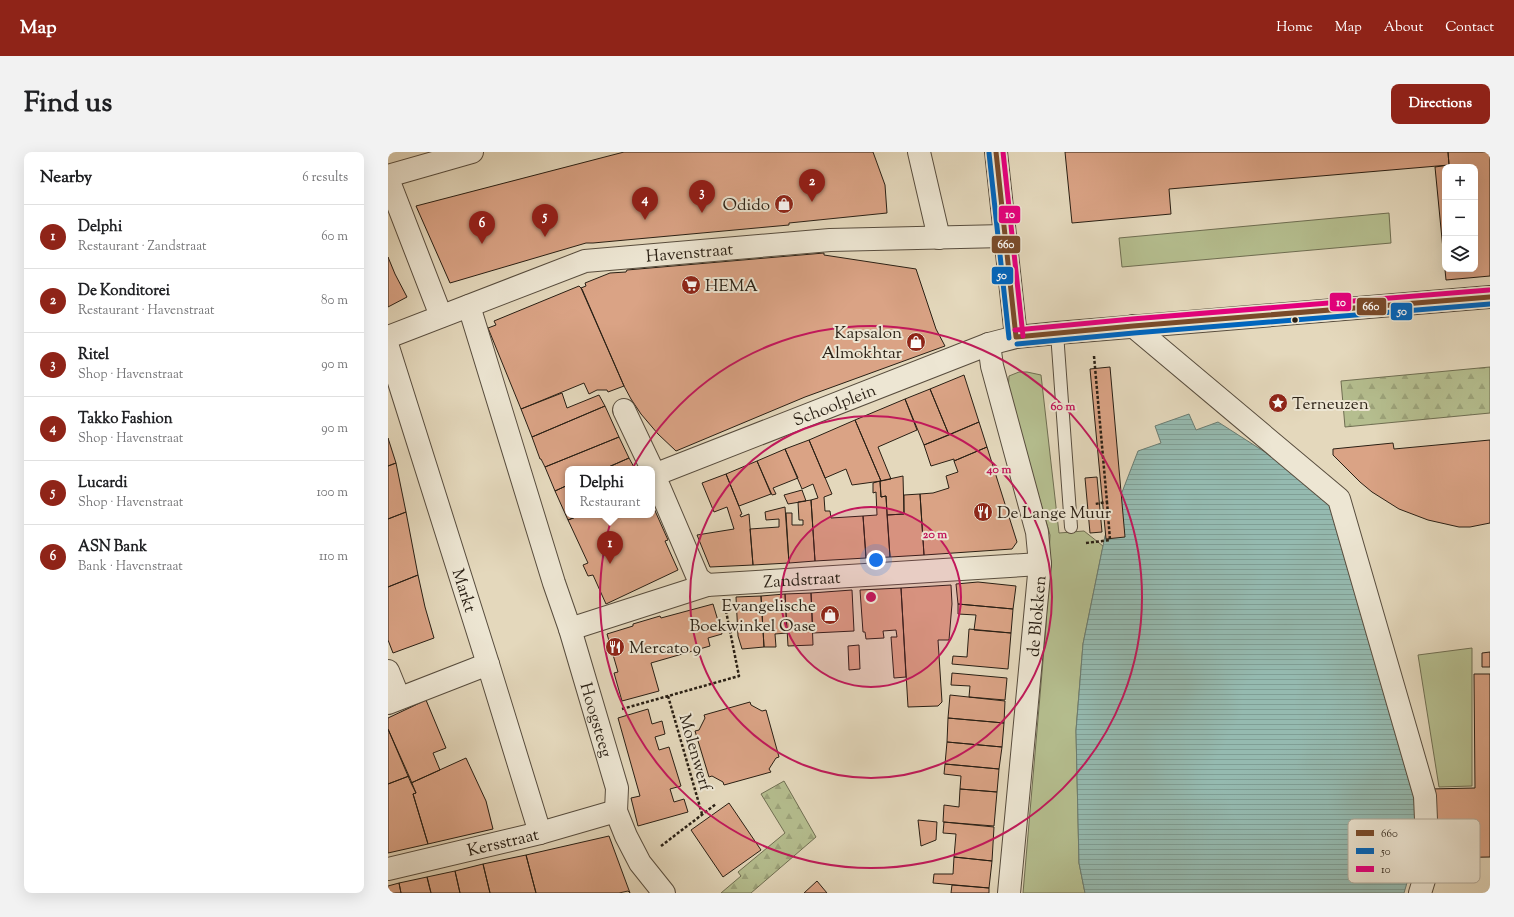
<!DOCTYPE html>
<meta charset="utf-8">
<style>
:root{--surface:#fff;--page:#f2f2f2;--text:#202124;--muted:#757577;--line:#e0e0e0;--accent:#8f2418}
body{margin:0;font-family:"Sorts Mill Goudy",serif;background:var(--page);color:var(--text)}
.controls{position:absolute;right:12px;top:12px;display:grid;overflow:hidden;border-radius:8px;box-shadow:0 4px 16px #0002}
.controls button{width:36px;height:36px;display:grid;place-items:center;padding:0;border:0;border-bottom:1px solid var(--line);background:var(--surface);color:var(--text);font:20px sans-serif}
.you{position:absolute;left:488px;top:408px;width:14px;height:14px;margin:-10px;border:3px solid #fff;border-radius:50%;background:#1a73e8;box-shadow:0 0 0 6px #1a73e833}
.badge{display:grid;place-items:center;width:26px;height:26px;border-radius:50%;background:var(--accent);color:#fff;font-size:13px;font-weight:700}
.pin{position:absolute;translate:-50% -33px;filter:drop-shadow(0 1px 2px #0008)}
.pin::after{content:'';position:absolute;top:21px;width:14px;height:12px;background:inherit;clip-path:polygon(0 0,100% 0,50% 100%)}
.popup{position:absolute;left:177px;top:314px;width:90px;height:52px;box-sizing:border-box;display:grid;place-content:center;border-radius:8px;background:var(--surface);filter:drop-shadow(0 1px 3px #0005);font-size:13px;white-space:nowrap;color:var(--muted)}
.popup b{font-size:15px;color:var(--text)}
.popup::after{content:'';position:absolute;left:50%;top:100%;margin-left:-8px;border:8px solid transparent;border-top-color:var(--surface)}
.list{margin:0;padding:0;list-style:none}
h2{display:flex;justify-content:space-between;align-items:center;height:52px;margin:0;padding:0 16px;font-size:17px}
h2 small{font-size:13px;font-weight:400;color:var(--muted)}
.list li{display:grid;grid-template-columns:26px 1fr auto;gap:12px;align-items:center;box-sizing:border-box;height:64px;padding:0 16px;border-top:1px solid var(--line)}
.list b{display:block;font-size:15px;white-space:nowrap}
.list p{margin:0;font-size:13px;white-space:nowrap;color:var(--muted)}
.list em{font-size:13px;font-style:normal;color:var(--muted)}
.icon{flex:none;width:22px;height:22px;fill:none;stroke:currentColor;stroke-width:2;stroke-linecap:round;stroke-linejoin:round}
.map{position:relative;flex:none;width:1102px;height:741px;overflow:hidden;border-radius:8px}
header{display:flex;align-items:center;gap:24px;box-sizing:border-box;height:56px;padding:0 20px;background:var(--accent);color:#fff}
header strong{font-size:19px}
nav{display:flex;gap:22px;margin-inline-start:auto;font-size:14px}
.intro{display:flex;align-items:center;justify-content:space-between;box-sizing:border-box;height:96px;padding:0 24px}
h1{margin:0;font-size:28px}
.button{padding:10px 18px;border-radius:8px;background:var(--accent);color:#fff;font-size:14px;font-weight:700}
main{display:flex;gap:24px;padding:0 24px}
aside{flex:1;background:var(--surface);border-radius:8px;box-shadow:0 4px 16px #0002}
.map>svg:first-child{display:block}
</style>
<header>
<strong>Map</strong>
<nav><a>Home</a><a>Map</a><a>About</a><a>Contact</a></nav>
</header>
<div class="intro"><h1>Find us</h1><a class="button">Directions</a></div>
<main>
<aside>
<h2>Nearby<small>6 results</small></h2>
<ul class="list">
<li><span class="badge">1</span><div><b>Delphi</b><p>Restaurant · Zandstraat</p></div><em>60 m</em></li>
<li><span class="badge">2</span><div><b>De Konditorei</b><p>Restaurant · Havenstraat</p></div><em>80 m</em></li>
<li><span class="badge">3</span><div><b>Ritel</b><p>Shop · Havenstraat</p></div><em>90 m</em></li>
<li><span class="badge">4</span><div><b>Takko Fashion</b><p>Shop · Havenstraat</p></div><em>90 m</em></li>
<li><span class="badge">5</span><div><b>Lucardi</b><p>Shop · Havenstraat</p></div><em>100 m</em></li>
<li><span class="badge">6</span><div><b>ASN Bank</b><p>Bank · Havenstraat</p></div><em>110 m</em></li>
</ul>
</aside>
<div class="map">
<svg width="1102" height="741" viewBox="0 0 1102 741">
<defs>
<pattern id="forest-firs" width="22" height="20" patternUnits="userSpaceOnUse"><rect width="22" height="20" fill="#b5be8f"/><path d="M5 1l3.5 6h-7zM16 11l3.5 6h-7z" fill="#9ca37a"/></pattern>
<pattern id="water-rules" width="6" height="5" patternUnits="userSpaceOnUse"><rect width="6" height="5" fill="#95bab0"/><path d="M0 2.5h6" fill="none" stroke="#809f96"/></pattern>
</defs>
<rect width="100%" height="100%" fill="#e4d8bc"/>
<filter id="stains"><feTurbulence type="fractalNoise" baseFrequency=".005" numOctaves="4"/><feColorMatrix values="0 0 0 0 .2 0 0 0 0 .09 0 0 0 0 .02 0 0 0 .5 -.17"/></filter>
<radialGradient id="worn" r=".72"><stop offset=".6" stop-color="#630" stop-opacity="0"/><stop offset="1" stop-color="#630" stop-opacity=".3"/></radialGradient>
<path fill="#b5be8f" stroke="#6f6e52" d="M1001 61 1003 91 734 115 731 86Z
M631 220H639L653 223 671 381 696 379 715 394 695 492 688 578 691 711 697 741H635L658 474 662 383 620 239 621 224Z
M1084 496V634L1051 635 1030 503Z"/>
<path fill="url(#forest-firs)" stroke="#6f6e52" d="M1102 215V261L957 275 953 229Z
M396 629 428 685 363 741H333L353 724 350 720 397 681 373 642Z"/>
<path fill="url(#water-rules)" stroke="#6a7c72" d="M801 262 808 278 830 270 933 336 943 348 1022 617 1034 680 1016 741H697L691 711 688 579 695 492 717 384 750 299 773 291 767 274Z"/>
<path fill="#daa385" stroke="#291f14" fill-rule="evenodd" d="M236 0H485L497 33 499 61 401 71V73L205 91H198L62 131 28 54Z
M677 0H1060L1061 13 781 37 783 62 684 71Z
M1060 0H1102V124L1058 128 1047 15 1061 13ZM1057 15H1087V117H1057Z
M436 101V103L528 117 548 177 557 194 417 245 288 299 270 282 253 262 243 247 236 234 193 136 198 134 197 131 222 121 238 120 239 118Z
M0 105 7 122 19 145 0 155Z
M191 134 194 137 236 234 220 240 219 238H209L201 242 196 231 133 257 100 176 108 173 106 169Z
M722 215 737 385 718 387 702 217Z
M576 223 591 270 561 283 542 237Z
M542 237 561 283 536 293 517 247Z
M174 241 179 256 211 243 217 254 144 285 133 257Z
M517 247 529 278 490 295 503 327 493 329 467 268Z
M217 254 231 285 157 315 153 307H152L144 285Z
M467 268 493 329 464 333 458 317 437 326 421 288Z
M591 270 599 295 566 309V307L543 314 536 293Z
M231 285 241 306 216 317H180V333L167 339 157 315Z
M0 286 8 311 0 314Z
M421 288 444 342 436 345 437 359H442L443 366 475 364 478 406 427 409 423 348 430 346 425 332 414 337 397 297Z
M1102 288V371L1082 375H1071L1040 368 1011 357 984 340 972 330 945 303V297L1005 291 1006 297Z
M599 295 629 390 624 397 536 403 532 342 545 341 561 336 558 324 570 320 566 309Z
M397 297 410 326 385 336 388 342 384 343 369 309Z
M241 306 247 317H216Z
M369 309 383 342 351 354 338 322Z
M8 311 18 360 0 367V314Z
M338 322 354 362 352 363 353 365 361 362 365 413 322 415 309 383 346 377 339 355 326 360 314 331Z
M515 324 516 362 499 363 498 344 493 345 492 329Z
M709 325 714 380 702 381 697 326Z
M492 329 493 345 498 344 502 405 478 406 475 364 489 363 488 340 485 341V331Z
M180 333V363H193L180 368 167 339Z
M414 338 418 349 400 352 396 343Z
M532 342 536 403 502 405 499 363 516 362V343Z
M423 348 427 409 401 411 398 361H404V373H415V368H411L410 350Z
M264 352 280 388 277 389 290 418 218 452 205 423 200 424 195 413 200 411 180 368 193 363H264Z
M397 355 401 411 365 413 362 377 391 375V367L378 368 377 360Z
M18 360 30 423 0 435V367Z
M30 423 37 455 46 486 5 501 0 488V435Z
M590 430 628 434 625 457 570 452 568 432Z
M563 433 564 452 561 488H550L554 550 550 554 520 555 513 436Z
M513 436 518 525 506 526 503 485H509L508 478 495 479 496 486 478 487 477 480H475L472 438Z
M464 438 466 479 425 481 423 441Z
M423 441 425 493 400 494 397 442Z
M397 442 399 481 387 482 388 495H376L373 444Z
M373 444 376 495 354 497 350 484 348 445Z
M325 452 334 482 320 486 322 494 263 511 271 539 234 549 226 521 230 520 219 482 245 474V472L272 464 273 466Z
M570 452 625 457 623 481 586 478 588 463 570 462Z
M581 477 623 481 620 517 564 512 565 504 579 505Z
M471 493 472 517 461 518 460 494Z
M1102 500V515H1094V501Z
M564 521 619 526 617 548 581 545 582 534 563 533Z
M1086 522H1102V705L1042 706 1041 637 1087 636Z
M562 543 617 549 616 571 560 566Z
M38 548 58 596 45 601 52 618 23 631 0 577V566Z
M362 550 363 553 374 559 378 558 391 605 388 606 381 617 383 620 336 633 335 630 324 624 321 625 307 579 311 578 317 566 316 563Z
M260 557 264 572 274 569 277 582 267 585 271 598 281 595 293 634 282 637 286 650 296 647 300 660 250 674 243 646 252 644 230 566Z
M560 566 616 571 614 595 559 590Z
M0 577 21 624 0 632Z
M559 590 614 595 611 617 557 612Z
M78 606 98 649 105 677 40 692 25 642 28 641 23 631Z
M557 612 611 617 609 640 572 637 573 624 556 622Z
M21 624 28 641 25 642 40 692 0 701V632Z
M572 637 609 640 606 674 555 670 556 653 571 655Z
M341 651 373 698 335 725 303 678Z
M530 668 549 670 548 688 533 694Z
M556 670 606 675 604 709 566 705 568 682 555 681Z
M221 684 242 741 240 739 231 741H148L138 703Z
M138 703 148 741H102L95 712Z
M566 705 604 709 601 736 545 731 546 722H565Z
M95 712 102 741H72L67 719Z
M67 719 72 741H43L39 725Z
M39 725 43 741H13L11 731Z
M429 729 439 741H416Z
M11 731 13 741H0V734Z
M564 733 601 736V741H563Z"/>
<g fill="none" stroke-linecap="round" stroke-linejoin="round">
<g stroke="#584d3e" stroke-width="14">
<path id="lane" d="M669 181 683 375"/>
</g>
<g stroke="#584d3e" stroke-width="24">
<g id="street">
<path d="M531 0 551 86"/>
<path d="M608 0 628 185"/>
<path d="M0 24 84 0"/>
<path d="M0 27 53 164"/>
<path id="s1" d="M81 154 166 431 182 477 229 636 228 659 238 684 252 711 276 741"/>
<path d="M745 174 951 347 1037 644 1040 715 1032 741"/>
<path id="s2" d="M0 185 197 109 442 88 616 84"/>
<path d="M601 192 604 214 649 380 652 412 621 741"/>
<path id="s3" d="M0 195 100 512 152 681"/>
<path d="M236 258 264 317"/>
<path id="s4" d="M319 433 310 426 266 323 601 192 628 185 669 181 1102 145"/>
<path id="s5" d="M182 477 319 433 652 412"/>
<path d="M0 519 11 546"/>
<path d="M0 551 100 512"/>
<path id="s6" d="M0 717 152 681 228 659"/>
</g>
</g>
<path stroke="#291f14" stroke-width="2.5" stroke-dasharray="3 2" stroke-linecap="butt" d="M706 204 719 350 707 352
M698 391 722 388 719 350
M280 544 314 662
M234 557 351 524 338 459
M273 694 328 652"/>
<use href="#lane" stroke="#ede6d3" stroke-width="12"/>
<use href="#street" stroke="#ede6d3" stroke-width="22"/>
<g stroke="#ede6d3" stroke-width="8">
<path id="bus-1" d="M608 0 628 185
M628 185 745 174 1102 145"/>
</g>
<g stroke="#ede6d3" stroke-width="8">
<path id="bus-2" d="M601 1 621 186
M629 192 746 181 1102 152"/>
</g>
<g stroke="#ede6d3" stroke-width="8">
<path id="bus-3" d="M615 0 635 184
M627 178 744 167 1101 138"/>
</g>
<use href="#bus-1" stroke="#7a4b2a" stroke-width="5"/>
<use href="#bus-2" stroke="#0065bd" stroke-width="5"/>
<use href="#bus-3" stroke="#e5007d" stroke-width="5"/>
</g>
<circle cx="483" cy="445" r="90" fill="#c2185b" fill-opacity=".12"/>
<g fill="none" stroke="#c2185b" stroke-width="2">
<circle cx="483" cy="445" r="90"/>
<circle cx="483" cy="445" r="181"/>
<circle cx="483" cy="445" r="271"/>
</g>
<defs>
<g id="shop-disc" transform="scale(1)"><circle r="9.5" fill="#8f2418" stroke="#ede6d3"/><path d="M-5-2.5h2.3a2.7 3.5 0 0 1 5.4 0H5L5.5 6h-11ZM-1.5-2.5h3a1.5 2.3 0 0 0-3 0Z" fill="#fff"/></g>
<g id="supermarket-disc" transform="scale(1)"><circle r="9.5" fill="#8f2418" stroke="#ede6d3"/><path d="M-6-5.5h2.5l.6 2H6L4.5 2H-2.5L-4.4-4H-6ZM-1.5 3.2a1.3 1.3 0 1 0 .1 0ZM3 3.2a1.3 1.3 0 1 0 .1 0Z" fill="#fff"/></g>
<g id="sight-disc" transform="scale(1)"><circle r="9.5" fill="#8f2418" stroke="#ede6d3"/><path d="M0-6L1.8-2.2L6-1.7L2.9 1.2L3.7 5.4L0 3.3L-3.7 5.4L-2.9 1.2L-6-1.7L-1.8-2.2Z" fill="#fff"/></g>
<g id="restaurant-disc" transform="scale(1)"><circle r="9.5" fill="#8f2418" stroke="#ede6d3"/><path d="M-5-6h1v4h1v-4h1v4h1v-4h1v5L-1.5 .5V6h-2V.5L-5-1ZM5-6V6H3V1.5H1.5Q1.5-4 5-6Z" fill="#fff"/></g>
</defs>
<g fill-rule="evenodd">
<use href="#shop-disc" x="396" y="52"/>
<use href="#supermarket-disc" x="303" y="133"/>
<use href="#shop-disc" x="528" y="190"/>
<use href="#sight-disc" x="890" y="251"/>
<use href="#restaurant-disc" x="595" y="360"/>
<use href="#shop-disc" x="442" y="463"/>
<use href="#restaurant-disc" x="227" y="495"/>
</g>
<circle fill="#291f14" stroke="#ede6d3" stroke-width="1.5" cx="907" cy="168" r="3.5"/>
<g text-anchor="middle" stroke-width="4" stroke-linejoin="round" paint-order="stroke">
<g font-size="17" fill="#291f14" stroke="#ede6d3" text-anchor="start">
<text x="382" y="58" text-anchor="end">Odido</text>
<text x="317" y="139">HEMA</text>
<text x="514" y="186" text-anchor="end">Kapsalon<tspan x="514" dy="20">Almokhtar</tspan></text>
<text x="904" y="257">Terneuzen</text>
<text x="609" y="366">De Lange Muur</text>
<text x="428" y="459" text-anchor="end">Evangelische<tspan x="428" dy="20">Boekwinkel Oase</tspan></text>
<text x="241" y="501">Mercato 9</text>
</g>
<g font-size="17" fill="#291f14" stroke="#ede6d3">
<text dy="6" stroke="none"><textPath href="#s2" startOffset="316">Havenstraat</textPath></text>
<text dy="6" stroke="none"><textPath href="#s4" startOffset="317">Schoolplein</textPath></text>
<text dy="6" stroke="none"><textPath href="#s5" startOffset="239">Zandstraat</textPath></text>
<text dy="6" stroke="none"><textPath href="#s3" startOffset="255">Markt</textPath></text>
<text transform="translate(648 464) rotate(-85)" y="6">de Blokken</text>
<text dy="6" stroke="none"><textPath href="#s1" startOffset="433">Hoogsteeg</textPath></text>
<text transform="translate(308 600) rotate(74)" y="6">Molenwerf</text>
<text dy="6" stroke="none"><textPath href="#s6" startOffset="118">Kersstraat</textPath></text>
</g>
</g>
<rect x="960" y="667" width="132" height="64" rx="6" fill="#ede6d3" stroke="#b2aa9a" stroke-width="1"/>
<rect x="968" y="678" width="18" height="6" fill="#7a4b2a"/>
<rect x="968" y="696" width="18" height="6" fill="#0065bd"/>
<rect x="968" y="714" width="18" height="6" fill="#e5007d"/>
<g font-size="11" fill="#291f14">
<text x="993" y="685">660</text>
<text x="993" y="703">50</text>
<text x="993" y="721">10</text>
</g>
<circle cx="483" cy="445" r="6" fill="#c2185b" stroke="#ede6d3" stroke-width="2"/>
<g font-size="12" text-anchor="middle" font-weight="bold" fill="#c2185b" stroke="#ede6d3" stroke-width="4" stroke-linejoin="round" paint-order="stroke">
<text x="675" y="258">60 m</text>
<text x="611" y="321">40 m</text>
<text x="547" y="386">20 m</text>
</g>
<g stroke="#ede6d3" stroke-width="1.5">
<rect x="610" y="53" width="23" height="19" rx="4" fill="#e5007d"/>
<rect x="603" y="83" width="30" height="19" rx="4" fill="#7a4b2a"/>
<rect x="603" y="114" width="23" height="19" rx="4" fill="#0065bd"/>
<rect x="941" y="140" width="23" height="20" rx="4" fill="#e5007d"/>
<rect x="968" y="145" width="31" height="19" rx="4" fill="#7a4b2a"/>
<rect x="1002" y="150" width="23" height="19" rx="4" fill="#0065bd"/>
</g>
<g font-size="11" text-anchor="middle" font-weight="bold" fill="#fff">
<text x="622" y="66">10</text>
<text x="618" y="96">660</text>
<text x="614" y="127">50</text>
<text x="953" y="154">10</text>
<text x="983" y="158">660</text>
<text x="1014" y="163">50</text>
</g>
<rect width="100%" height="100%" filter="url(#stains)"/>
<rect width="100%" height="100%" fill="url(#worn)"/>
</svg>
<div class="controls">
<button>+</button>
<button>−</button>
<button><svg class="icon" aria-label="layers" viewBox="0 0 24 24"><path d="M12 4l9 5-9 5-9-5zM3 14l9 5 9-5"/></svg></button>
</div>
<div class="you"></div>
<div class="pin badge" style="left:222px;top:412px">1</div>
<div class="popup"><b>Delphi</b>Restaurant</div>
<div class="pin badge" style="left:424px;top:50px">2</div>
<div class="pin badge" style="left:314px;top:61px">3</div>
<div class="pin badge" style="left:257px;top:68px">4</div>
<div class="pin badge" style="left:157px;top:85px">5</div>
<div class="pin badge" style="left:94px;top:92px">6</div>
</div>
</main>
